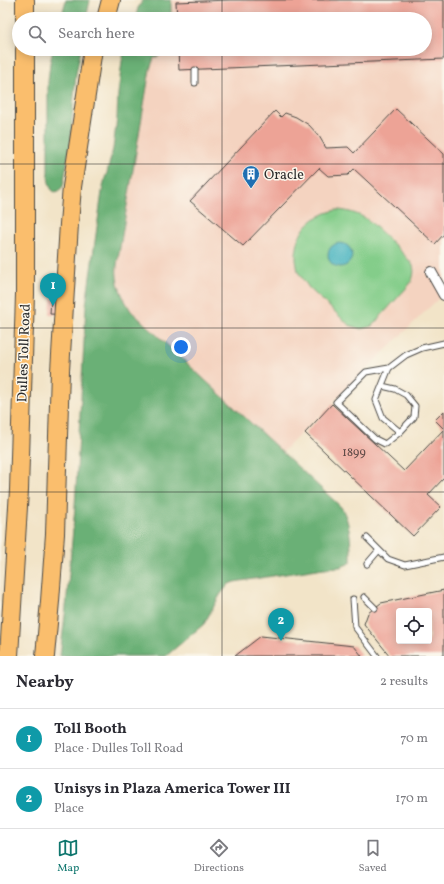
<!DOCTYPE html>
<meta charset="utf-8">
<style>
:root{--surface:#fff;--page:#f2f2f3;--text:#2b2b33;--muted:#7c7c81;--line:#e1e1e2;--accent:#0f766e}
body{margin:0;font-family:Vollkorn,serif;background:var(--page);color:var(--text)}
.controls{position:absolute;right:12px;bottom:12px;display:grid;overflow:hidden;border-radius:4px;box-shadow:0 2px 10px #0003}
.controls button{width:36px;height:36px;display:grid;place-items:center;padding:0;border:0;border-bottom:1px solid var(--line);background:var(--surface);color:var(--text);font:20px sans-serif}
.you{position:absolute;left:181px;top:347px;width:14px;height:14px;margin:-10px;border:3px solid #fff;border-radius:50%;background:#1a73e8;box-shadow:0 0 0 6px #1a73e833}
.badge{display:grid;place-items:center;width:26px;height:26px;border-radius:50%;background:var(--accent);color:#fff;font-size:13px;font-weight:700}
.pin{position:absolute;translate:-50% -33px;filter:drop-shadow(0 1px 2px #0008)}
.pin::after{content:'';position:absolute;top:21px;width:14px;height:12px;background:inherit;clip-path:polygon(0 0,100% 0,50% 100%)}
.list{margin:0;padding:0;list-style:none}
h2{display:flex;justify-content:space-between;align-items:center;height:52px;margin:0;padding:0 16px;font-size:17px}
h2 small{font-size:13px;font-weight:400;color:var(--muted)}
.list li{display:grid;grid-template-columns:26px 1fr auto;gap:12px;align-items:center;box-sizing:border-box;height:60px;padding:0 16px;border-top:1px solid var(--line)}
.list b{display:block;font-size:15px;white-space:nowrap}
.list p{margin:0;font-size:13px;white-space:nowrap;color:var(--muted)}
.list em{font-size:13px;font-style:normal;color:var(--muted)}
.icon{flex:none;width:22px;height:22px;fill:none;stroke:currentColor;stroke-width:2;stroke-linecap:round;stroke-linejoin:round}
.map{position:relative;flex:none;width:444px;height:656px;overflow:hidden}
.search{position:absolute;background:var(--surface);box-shadow:0 2px 10px #0003;left:12px;right:12px;top:12px;height:44px;display:flex;align-items:center;gap:10px;box-sizing:border-box;padding:0 14px;border-radius:22px;color:var(--muted);font-size:15px}
.sheet{height:172px;background:var(--surface)}
nav{display:flex;justify-content:space-around;align-items:center;box-sizing:border-box;height:56px;border-top:1px solid var(--line);background:var(--surface);font-size:11px;color:var(--muted)}
nav a{display:grid;justify-items:center;gap:2px}
nav .on{color:var(--accent)}
.map>svg:first-child{display:block}
</style>
<div class="map">
<svg width="444" height="656" viewBox="0 0 444 656">
<rect width="100%" height="100%" fill="#fbf7ec"/>
<filter id="ink" filterUnits="userSpaceOnUse"><feTurbulence type="fractalNoise" baseFrequency=".025" numOctaves="2"/><feDisplacementMap in="SourceGraphic" scale="8" xChannelSelector="R" yChannelSelector="G"/><feConvolveMatrix kernelMatrix="1 2 1 2 8 2 1 2 1" color-interpolation-filters="sRGB"/></filter>
<filter id="wash" filterUnits="userSpaceOnUse"><feTurbulence type="fractalNoise" baseFrequency=".012" numOctaves="4" result="noise"/><feDisplacementMap in="SourceGraphic" scale="16" xChannelSelector="R" yChannelSelector="G"/><feGaussianBlur stdDeviation="0.9" result="paint"/><feColorMatrix in="noise" values="0 0 0 0 0 0 0 0 0 0 0 0 0 0 0 0 0 1.4 0 .05"/><feComposite in="paint" operator="in"/></filter>
<g filter="url(#wash)">
<rect width="100%" height="100%" fill="#f2e4c8"/>
<path fill="#f4d3c0" d="M154 0H444V293L276 458 95 316 142 49H425V19H149Z"/>
<path fill="#84cd8a" stroke="#587c5a" d="M336 210C345 210 356 213 365 218 371 221 412 261 413 266 415 272 413 279 410 284L372 326 361 329 349 325 309 288 298 272 296 260V253L299 237 306 226 314 219 326 213Z"/>
<path fill="#6bb076" stroke="#4b6e50" d="M66 0H90L86 19H61Z
M143 0H171V19H135L138 8Z
M53 49H81L76 74 72 119 71 140 63 186C52 201 48 183 48 174V82L50 63Z
M125 49H168L165 53 154 58 150 69 117 265C115 283 122 296 131 311L341 507C350 521 351 540 351 557V561L348 564 340 567 324 568 234 582 229 584 220 595 204 624 166 656H60L66 607 75 507 86 305 102 192 105 178 107 173 113 149 117 118 118 94 122 61Z"/>
<path fill="#46b4c0" stroke="#387076" d="M328 255a12 12 0 1 1 24 0a12 12 0 1 1-24 0Z"/>
<g id="blocks">
<path fill="#eda396" fill-rule="evenodd" d="M230 0H444V59L179 70 178 49H425V19H177L176 2Z
M396 109 444 154V234L435 244 354 169 348 175 328 176 319 168 243 246 190 201 275 111 281 117 285 113 296 117 309 125 319 136 326 148 348 147 354 153Z
M51 298 73 299 72 315 50 314Z
M332 404 404 471 444 429V478L428 495 441 507 413 536 305 433Z
M444 411V429L435 420Z
M444 590V656H390L364 624 368 613 381 603ZM399 611H429V641H399Z
M261 636 354 646 362 656H235Z"/>
</g>
</g>
<g filter="url(#ink)">
<use href="#blocks" fill-opacity="0" stroke="#494743" stroke-width="1"/>
<g fill="none" stroke-linecap="round" stroke-linejoin="round">
<g stroke="#494743" stroke-width="7">
<path id="lane" d="M195 70V83
M389 368 366 372 336 402 375 439 385 444 400 432
M382 386 395 389 406 395 415 406 414 417 400 432 383 418 376 400 389 368 406 355 422 348 444 343
M367 538 388 559 405 565 444 557
M367 564 379 550
M364 597 375 608
M353 599 355 627 377 656"/>
</g>
<g stroke="#494743" stroke-width="12">
<path id="street" d="M431 272 444 295"/>
</g>
<g stroke="#494743" stroke-width="20">
<path id="highway" d="M25 0V19
M106 19 111 0
M9 656 19 490 25 294V49
M45 656 50 601 55 534 60 371 69 224 72 187 93 49"/>
</g>
<use href="#lane" stroke="#fff" stroke-width="5"/>
<use href="#street" stroke="#fff" stroke-width="10"/>
<use href="#highway" stroke="#fabe6d" stroke-width="18"/>
</g>
</g>
<path fill="none" stroke="#2b2b2b" stroke-width="1" stroke-opacity="0.55" d="M222 0V19M222 49V656M0 164H444M0 328H444M0 492H444"/>
<defs>
<g id="building-pin" transform="scale(0.9)"><path d="M0 17L-7.5 6A9.5 9.5 0 1 1 7.5 6Z" fill="#1f6fb2" stroke="#fbf7ec"/><path d="M-4-6H4V6H1V3H-1V6H-4ZM-2.5-4.3h1.7v1.8h-1.7ZM.8-4.3h1.7v1.8H.8ZM-2.5-1h1.7V.8h-1.7ZM.8-1h1.7V.8H.8Z" fill="#fff"/></g>
</defs>
<g fill-rule="evenodd">
<use href="#building-pin" x="251" y="174"/>
</g>
<g text-anchor="middle" stroke-width="3" stroke-linejoin="round" paint-order="stroke">
<g font-size="12" fill="#5c4946">
<text x="354" y="456">1899</text>
</g>
<g font-size="14" fill="#2b2b2b" stroke="#fbf7ec" text-anchor="start">
<text x="264" y="179">Oracle</text>
</g>
<g font-size="14" fill="#2b2b2b" stroke="#fbf7ec">
<text transform="translate(23 353) rotate(-88)" y="5">Dulles Toll Road</text>
</g>
</g>
</svg>
<div class="controls">
<button><svg class="icon" aria-label="locate" viewBox="0 0 24 24"><circle cx="12" cy="12" r="6"/><path d="M12 2v4M12 18v4M2 12h4M18 12h4"/></svg></button>
</div>
<div class="you"></div>
<div class="pin badge" style="left:53px;top:306px;background:#0f9aa8">1</div>
<div class="pin badge" style="left:281px;top:641px;background:#0f9aa8">2</div>
<div class="search"><svg class="icon" aria-label="search" viewBox="0 0 24 24"><circle cx="10" cy="10" r="6"/><path d="M15 15l6 6"/></svg>Search here</div>
</div>
<section class="sheet">
<h2>Nearby<small>2 results</small></h2>
<ul class="list">
<li><span class="badge" style="background:#0f9aa8">1</span><div><b>Toll Booth</b><p>Place · Dulles Toll Road</p></div><em>70 m</em></li>
<li><span class="badge" style="background:#0f9aa8">2</span><div><b>Unisys in Plaza America Tower III</b><p>Place</p></div><em>170 m</em></li>
</ul>
</section>
<nav>
<a class="on"><svg class="icon" aria-label="map" viewBox="0 0 24 24"><path d="M3 6l6-2 6 2 6-2v14l-6 2-6-2-6 2zM9 4v14M15 6v14"/></svg>Map</a>
<a><svg class="icon" aria-label="directions" viewBox="0 0 24 24"><path d="M12 3l9 9-9 9-9-9zM9 14v-3h6M13 9l2 2-2 2"/></svg>Directions</a>
<a><svg class="icon" aria-label="saved" viewBox="0 0 24 24"><path d="M7 4h10v16l-5-4-5 4z"/></svg>Saved</a>
</nav>
